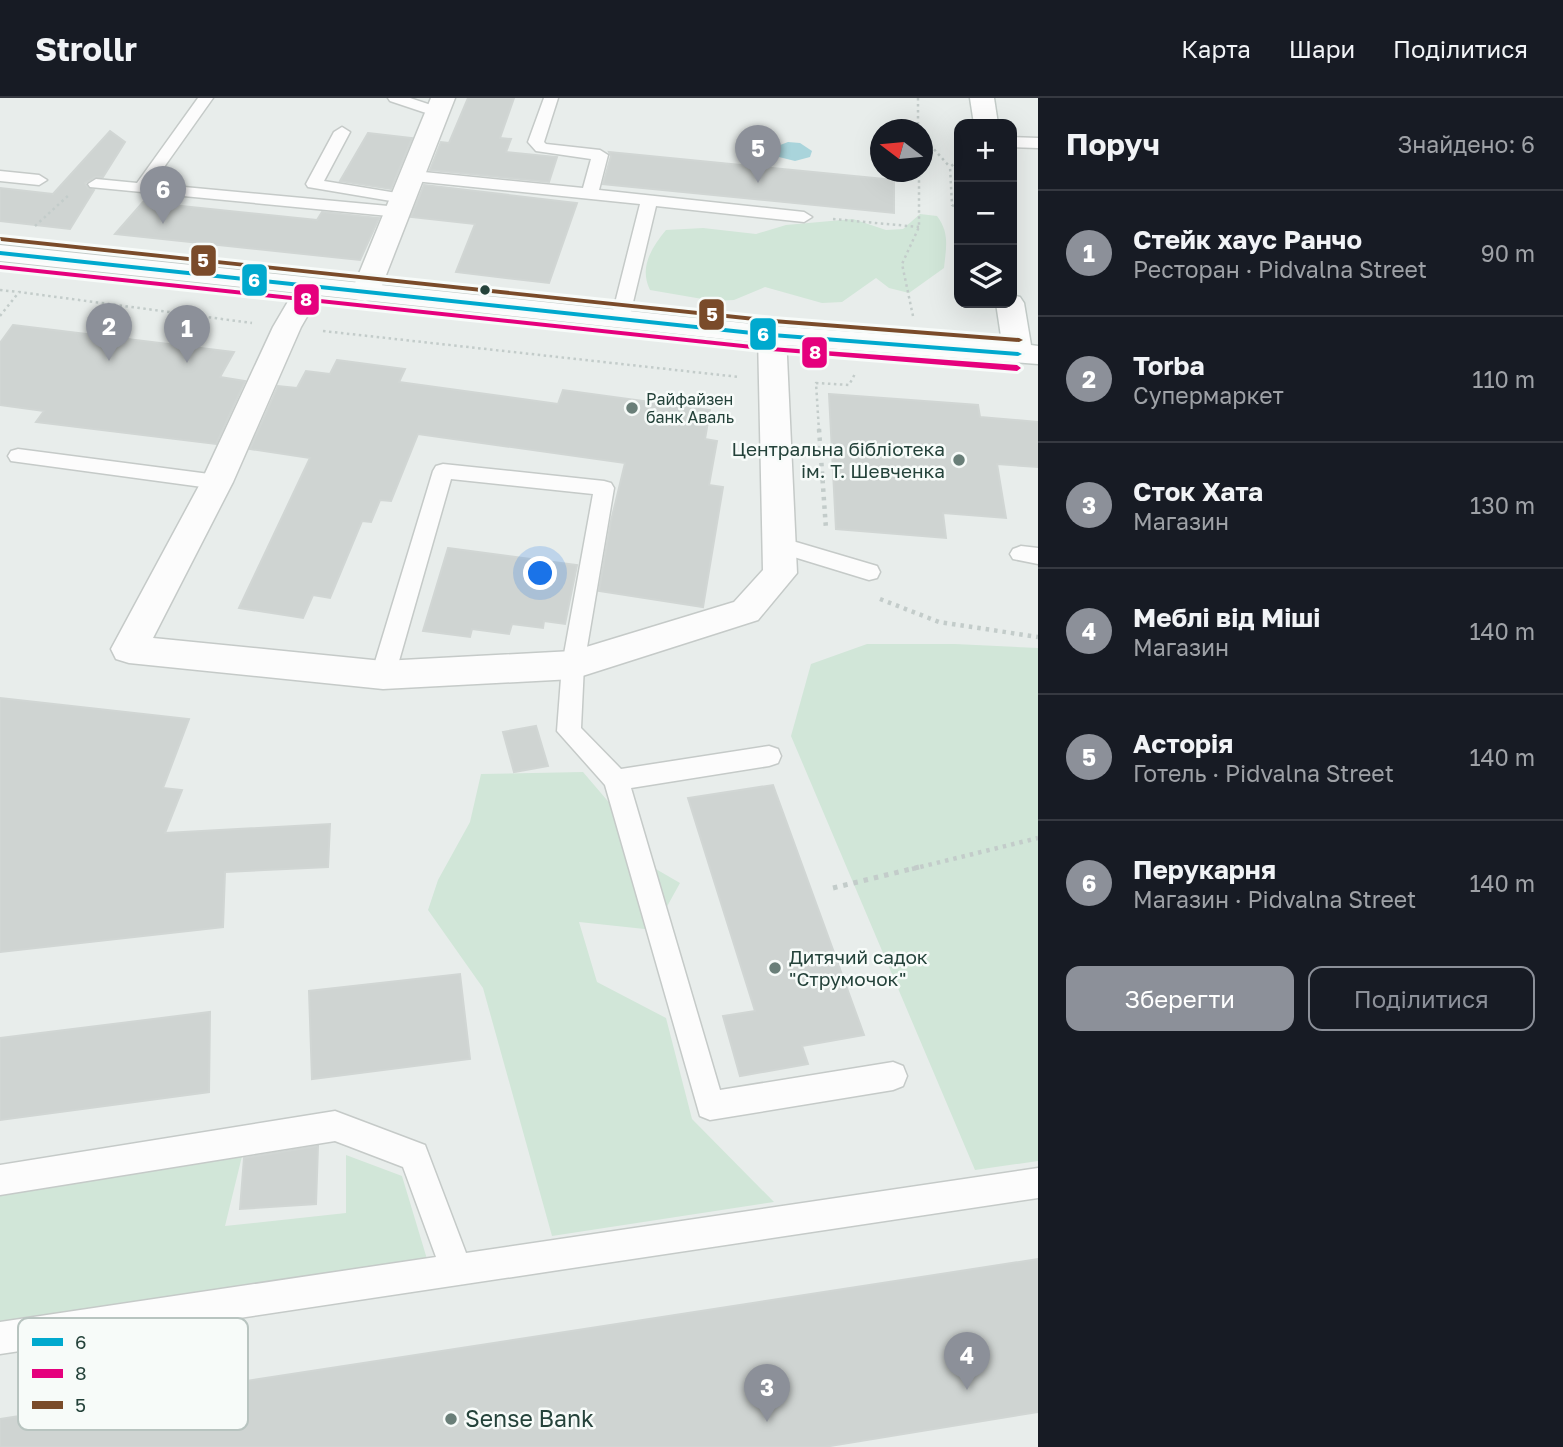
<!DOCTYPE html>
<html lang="uk">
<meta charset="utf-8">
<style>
:root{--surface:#171b24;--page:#20242c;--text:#f1f3f6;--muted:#9ea1a6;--line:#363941;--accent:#8c9099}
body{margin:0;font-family:"Golos Text",sans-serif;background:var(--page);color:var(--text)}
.controls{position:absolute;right:21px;top:21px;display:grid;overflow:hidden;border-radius:14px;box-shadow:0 7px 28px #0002}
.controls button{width:63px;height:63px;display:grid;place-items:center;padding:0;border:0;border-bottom:2px solid var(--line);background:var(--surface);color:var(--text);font:35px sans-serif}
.compass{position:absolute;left:870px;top:21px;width:63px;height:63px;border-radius:50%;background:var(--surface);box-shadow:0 7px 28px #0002;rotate:286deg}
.you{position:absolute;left:541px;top:476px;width:24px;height:24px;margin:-18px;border:5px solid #fff;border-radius:50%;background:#1a73e8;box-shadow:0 0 0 10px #1a73e833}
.badge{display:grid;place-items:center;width:46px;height:46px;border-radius:50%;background:var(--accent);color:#fff;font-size:23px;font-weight:700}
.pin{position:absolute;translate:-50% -58px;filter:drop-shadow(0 2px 4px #0008)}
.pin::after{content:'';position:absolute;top:37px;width:24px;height:21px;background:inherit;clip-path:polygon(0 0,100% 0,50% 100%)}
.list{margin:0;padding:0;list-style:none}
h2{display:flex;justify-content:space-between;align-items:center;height:91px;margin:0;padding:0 28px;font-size:30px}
h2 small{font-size:23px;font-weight:400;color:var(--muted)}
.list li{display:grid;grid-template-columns:46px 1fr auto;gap:21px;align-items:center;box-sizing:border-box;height:126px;padding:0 28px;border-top:2px solid var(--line)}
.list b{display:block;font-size:26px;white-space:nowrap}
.list p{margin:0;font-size:23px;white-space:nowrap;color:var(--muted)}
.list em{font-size:23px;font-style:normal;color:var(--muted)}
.actions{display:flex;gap:14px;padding:21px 28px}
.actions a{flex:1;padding:16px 0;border:2px solid var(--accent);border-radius:14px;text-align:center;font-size:24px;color:var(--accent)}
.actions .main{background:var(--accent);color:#fff}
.icon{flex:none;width:38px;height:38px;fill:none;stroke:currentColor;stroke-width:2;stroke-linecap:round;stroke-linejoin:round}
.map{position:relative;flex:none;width:1038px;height:1349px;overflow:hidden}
header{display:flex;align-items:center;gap:42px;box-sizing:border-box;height:98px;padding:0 35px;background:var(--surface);border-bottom:2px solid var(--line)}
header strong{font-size:33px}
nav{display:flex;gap:38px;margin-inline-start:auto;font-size:24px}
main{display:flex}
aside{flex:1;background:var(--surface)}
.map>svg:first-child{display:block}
</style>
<header>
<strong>Strollr</strong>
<nav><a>Карта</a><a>Шари</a><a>Поділитися</a></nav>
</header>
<main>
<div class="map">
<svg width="1038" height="1349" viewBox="0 0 1038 1349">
<rect width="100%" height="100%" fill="#e8edeb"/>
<path fill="#d1e6d8" d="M920 116 937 118C950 135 946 150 944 170L909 195 889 190 876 180 842 204 822 205 765 189 734 202 714 203 650 192C639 170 651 150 666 132L703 130 756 136 786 127 853 121 886 132 903 131Z
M867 546H955L1038 550V1063L975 1072 791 638 811 566Z
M583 674 612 708 642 763 680 785 654 832 579 824 597 884 666 920 692 1021 774 1104 552 1138 483 890 428 812 438 782 470 724 481 676Z
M244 1050 225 1128 346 1115V1057L402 1078 427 1161 0 1224V1094Z"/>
<path fill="#a9d4db" d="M788 44 800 45 812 53 810 59 795 63 779 59 775 49Z"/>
<path fill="#cfd4d2" stroke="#d1d6d4" stroke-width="2" d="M468 0H514L500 40 511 41 506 54 557 59 549 84 430 72 441 44 449 45Z
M110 33 125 44 103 79H95L85 85 88 90 94 92 70 131 0 123V90L53 96Z
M368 35 412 40 391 91 340 83Z
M609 54 894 82V115L603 86 611 58Z
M424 87 577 105 549 185 456 174 475 126 411 119Z
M143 104 317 122 322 114 379 120 360 162 115 136Z
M13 227 234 254 220 279 245 283 216 346 36 324 44 313 0 307V245Z
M337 262 405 271 399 284 558 306 563 292 710 312 705 341 717 343 709 387 723 389 703 509 599 493 611 423 625 365 418 336 391 403 380 402 371 424 362 423 330 500 313 497 303 520 239 510 310 360 250 351 278 288 297 290 306 273 330 276Z
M829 296 978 307 980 319 1038 324V369L997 366 1006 420 943 415 946 440 836 431Z
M448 450 577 467 565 526 544 523 543 530 512 526 509 536 472 531 470 539 423 533Z
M0 600 189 621 163 690 182 692 165 735 330 726 328 769 225 774 223 829 0 854Z
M536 628 548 668 514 674 503 634Z
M773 687 864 937 802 948 808 966 740 978 723 918 755 913 688 700Z
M460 876 470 961 312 981 309 893Z
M210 914 209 994 0 1022V940Z
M318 1048 316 1106 240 1111 244 1060Z
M1038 1161V1314L824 1349H0V1321Z"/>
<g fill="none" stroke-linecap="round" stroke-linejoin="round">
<g stroke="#c5cac8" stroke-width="3">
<path id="lane" d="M198 0H213L152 86 399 109 407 114 399 119 90 89 88 86 96 81 137 85Z
M388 0H410L443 11 446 14 438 19 390 3Z
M544 0H558L544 44 546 46 600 52 608 57 599 92 804 114 812 119 804 124 656 108 629 221 620 226 614 225 611 221 640 106 414 83 406 78 414 73 583 90 591 61 536 53 528 44Z
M342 29 350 34 324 83 403 96 405 99 403 102 397 104 308 89 306 86 334 34Z
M1012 39 1038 40V50L1012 49Z
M0 73 39 77 47 82 39 87 0 83Z
M18 351 217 377 224 379 227 384 224 389 217 391 11 363 8 358 11 353Z
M443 366 604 383 611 385 614 390 584 567 581 630 621 671 769 648 778 651 781 658 778 665 769 668 631 690 720 992 893 964 903 968 907 978 903 988 893 992 710 1022 700 1018 605 687 557 633 562 567 593 396 451 381 395 577 391 583 383 586 375 583 371 577 433 373 436 368Z
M779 439 877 468 880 474 877 480 869 482 771 452 768 447 771 442Z
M1021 448 1038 450V466L1013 461 1010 456 1013 451Z
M335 1013 425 1047 466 1155 1038 1070V1100L0 1256V1224L436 1159 403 1069 335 1043 0 1097V1067Z"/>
</g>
<g stroke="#c5cac8" stroke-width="3">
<path id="street" d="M431 0H455L379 195 375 201 365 203 355 201 351 195Z
M310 181 320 183 324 189 301 229 233 384 153 540 383 563 573 553 734 504 763 472 758 237 762 231 772 228 782 231 786 237 797 475 758 522 573 581 383 591 129 565 116 561 111 551 201 384 273 229 300 183Z"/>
</g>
<g stroke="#c3cbc8" stroke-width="3">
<path id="secondary" d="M970 0H994L998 26H974Z
M0 147 772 228 1002 245 996 205H1012V197L1020 199 1024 205 1031 247 1038 248V266L772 246 0 163Z"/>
</g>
<path stroke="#c3ccca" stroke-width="2.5" stroke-dasharray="2.5 3.5" stroke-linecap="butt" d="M918 0V32
M922 38 950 69
M956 39 958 63 950 69 952 107 959 111
M833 121 919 129
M35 128 70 96
M0 192 18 194
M0 218 19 194 252 225
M913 218 902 166 919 129V74
M323 233 739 279
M819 333 816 285 849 287 856 274"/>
<path stroke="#c3ccca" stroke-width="4.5" stroke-dasharray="3.5 5" stroke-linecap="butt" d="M819 331 826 431
M880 501 939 524 1038 539
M912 771 1038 740"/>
<path stroke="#c3ccca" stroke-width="5" stroke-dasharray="4.5 6" stroke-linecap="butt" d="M833 790 919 769"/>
<use href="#lane" fill="#fcfcfc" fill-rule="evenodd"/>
<use href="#street" fill="#fcfcfc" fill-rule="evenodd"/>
<use href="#secondary" fill="#fcfcfc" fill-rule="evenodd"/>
<g stroke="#f7fbf9" stroke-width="6">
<path id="bus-1" d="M0 153 772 235 1018 254 1022 256 1018 258 772 239 0 157Z"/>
</g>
<g stroke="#f7fbf9" stroke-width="6">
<path id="bus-2" d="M0 167 771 249 1017 267 1021 270 1017 273 771 253 0 171Z"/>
</g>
<g stroke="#f7fbf9" stroke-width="6">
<path id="bus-3" d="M0 139 773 221 1019 240 1023 242 1019 244 773 225 1 143Z"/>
</g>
<use href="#bus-1" fill="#00a9ce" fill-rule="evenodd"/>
<use href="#bus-2" fill="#e5007d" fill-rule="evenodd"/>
<use href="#bus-3" fill="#7a4b2a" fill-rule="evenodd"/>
</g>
<circle fill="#24423a" stroke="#f7fbf9" stroke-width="2.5" cx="485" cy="192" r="6"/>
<g fill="#697e78" stroke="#f7fbf9" stroke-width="2.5">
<circle cx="632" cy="310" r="7"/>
<circle cx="959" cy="362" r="7"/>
<circle cx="775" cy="870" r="7"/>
<circle cx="451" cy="1321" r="7"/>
</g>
<g text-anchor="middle" stroke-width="5" stroke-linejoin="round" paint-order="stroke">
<g font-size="16" fill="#24423a" stroke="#f7fbf9" text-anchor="start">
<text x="646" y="307">Райфайзен<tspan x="646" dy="18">банк Аваль</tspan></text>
</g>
<g font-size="19" fill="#24423a" stroke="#f7fbf9" text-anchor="end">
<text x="945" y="358">Центральна бібліотека<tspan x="945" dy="22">ім. Т. Шевченка</tspan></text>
<text x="789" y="866" text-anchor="start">Дитячий садок<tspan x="789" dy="22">"Струмочок"</tspan></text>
</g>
<g font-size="23" fill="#24423a" stroke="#f7fbf9" text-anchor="start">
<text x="465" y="1329">Sense Bank</text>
</g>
</g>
<rect x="18" y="1220" width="230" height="112" rx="10" fill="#f7fbf9" stroke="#b8c4c0" stroke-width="2"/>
<rect x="32" y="1240" width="31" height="8" fill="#00a9ce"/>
<rect x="32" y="1271" width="31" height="9" fill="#e5007d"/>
<rect x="32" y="1303" width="31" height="8" fill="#7a4b2a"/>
<g font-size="19" fill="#24423a">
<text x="75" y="1251">6</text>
<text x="75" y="1282">8</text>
<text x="75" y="1314">5</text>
</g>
<g stroke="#f7fbf9" stroke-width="2.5">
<rect x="190" y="146" width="27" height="33" rx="7" fill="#7a4b2a"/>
<rect x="241" y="165" width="27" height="34" rx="7" fill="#00a9ce"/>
<rect x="293" y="185" width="27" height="33" rx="7" fill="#e5007d"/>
<rect x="698" y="200" width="27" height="33" rx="7" fill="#7a4b2a"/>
<rect x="749" y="219" width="28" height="34" rx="7" fill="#00a9ce"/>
<rect x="801" y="238" width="27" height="33" rx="7" fill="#e5007d"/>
</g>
<g font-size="19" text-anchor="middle" font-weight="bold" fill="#fff">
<text x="203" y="169">5</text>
<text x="254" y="189">6</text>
<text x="306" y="208">8</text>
<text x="712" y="223">5</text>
<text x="763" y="243">6</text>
<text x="815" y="261">8</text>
</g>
</svg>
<div class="controls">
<button>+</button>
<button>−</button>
<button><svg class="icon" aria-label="layers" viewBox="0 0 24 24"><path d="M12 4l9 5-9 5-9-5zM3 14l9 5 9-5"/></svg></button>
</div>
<svg class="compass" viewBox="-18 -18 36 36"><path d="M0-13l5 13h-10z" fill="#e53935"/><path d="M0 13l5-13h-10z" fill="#9ea1a6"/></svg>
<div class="you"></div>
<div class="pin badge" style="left:187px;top:265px">1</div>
<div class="pin badge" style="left:109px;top:263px">2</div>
<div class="pin badge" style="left:767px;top:1324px">3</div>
<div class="pin badge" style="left:967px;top:1292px">4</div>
<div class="pin badge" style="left:758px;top:85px">5</div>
<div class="pin badge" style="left:163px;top:126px">6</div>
</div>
<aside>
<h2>Поруч<small>Знайдено: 6</small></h2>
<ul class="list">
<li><span class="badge">1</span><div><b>Стейк хаус Ранчо</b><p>Ресторан · Pidvalna Street</p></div><em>90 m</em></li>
<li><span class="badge">2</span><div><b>Torba</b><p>Супермаркет</p></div><em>110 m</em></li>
<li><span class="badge">3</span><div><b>Сток Хата</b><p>Магазин</p></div><em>130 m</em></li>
<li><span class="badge">4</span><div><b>Меблі від Міші</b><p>Магазин</p></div><em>140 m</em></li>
<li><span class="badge">5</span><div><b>Асторія</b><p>Готель · Pidvalna Street</p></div><em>140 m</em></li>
<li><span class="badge">6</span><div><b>Перукарня</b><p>Магазин · Pidvalna Street</p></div><em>140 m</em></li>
</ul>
<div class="actions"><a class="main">Зберегти</a><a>Поділитися</a></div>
</aside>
</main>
